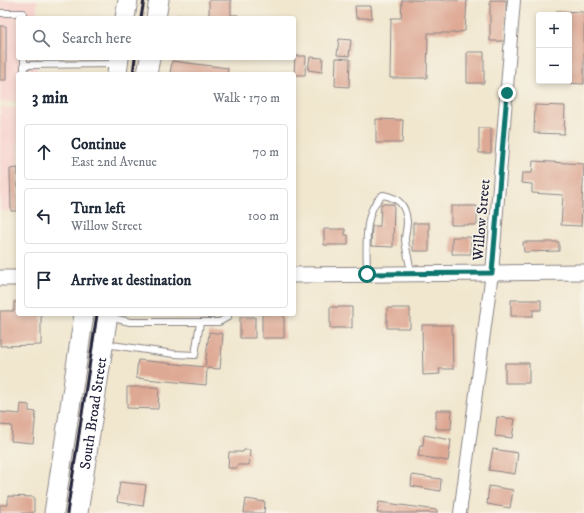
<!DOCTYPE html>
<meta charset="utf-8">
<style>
:root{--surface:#fff;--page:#f2f2f3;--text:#1f2937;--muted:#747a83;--line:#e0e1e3}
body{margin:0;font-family:"IM FELL DW Pica",serif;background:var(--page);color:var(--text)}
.controls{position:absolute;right:12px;top:12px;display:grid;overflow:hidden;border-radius:4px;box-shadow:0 2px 6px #0003}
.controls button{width:36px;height:36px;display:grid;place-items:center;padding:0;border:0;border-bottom:1px solid var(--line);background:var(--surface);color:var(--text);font:20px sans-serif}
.stop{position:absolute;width:12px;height:12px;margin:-9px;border:3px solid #0f766e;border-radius:50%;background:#fff}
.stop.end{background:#0f766e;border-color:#fff;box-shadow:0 1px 4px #0008}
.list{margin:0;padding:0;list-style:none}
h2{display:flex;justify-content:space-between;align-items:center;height:52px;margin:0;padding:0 16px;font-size:17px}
h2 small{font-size:13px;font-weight:400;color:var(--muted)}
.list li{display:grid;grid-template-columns:26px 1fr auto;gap:12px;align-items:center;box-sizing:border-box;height:56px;margin:0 8px 8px;padding:0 8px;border:1px solid var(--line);border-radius:4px}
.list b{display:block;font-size:15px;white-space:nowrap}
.list p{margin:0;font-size:13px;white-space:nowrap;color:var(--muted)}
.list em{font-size:13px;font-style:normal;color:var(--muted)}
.icon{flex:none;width:22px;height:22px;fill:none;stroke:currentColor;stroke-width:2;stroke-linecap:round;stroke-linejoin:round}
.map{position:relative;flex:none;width:584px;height:513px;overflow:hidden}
.search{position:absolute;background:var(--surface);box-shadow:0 2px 6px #0003;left:16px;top:16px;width:280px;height:44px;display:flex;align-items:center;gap:10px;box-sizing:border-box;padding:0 14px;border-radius:4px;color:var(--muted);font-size:15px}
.panel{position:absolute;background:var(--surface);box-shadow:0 2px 6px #0003;left:16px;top:72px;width:280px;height:244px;border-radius:4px}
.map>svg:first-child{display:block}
</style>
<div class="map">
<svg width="584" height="513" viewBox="0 0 584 513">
<rect width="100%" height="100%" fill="#f7f3e8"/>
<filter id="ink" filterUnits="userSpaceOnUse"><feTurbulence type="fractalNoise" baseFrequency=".025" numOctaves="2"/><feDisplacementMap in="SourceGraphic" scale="8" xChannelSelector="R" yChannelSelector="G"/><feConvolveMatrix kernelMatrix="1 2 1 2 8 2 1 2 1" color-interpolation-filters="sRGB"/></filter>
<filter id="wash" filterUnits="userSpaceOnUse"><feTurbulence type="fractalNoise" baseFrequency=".012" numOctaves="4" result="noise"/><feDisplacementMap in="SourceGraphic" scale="16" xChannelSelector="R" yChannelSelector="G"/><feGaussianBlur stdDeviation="0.9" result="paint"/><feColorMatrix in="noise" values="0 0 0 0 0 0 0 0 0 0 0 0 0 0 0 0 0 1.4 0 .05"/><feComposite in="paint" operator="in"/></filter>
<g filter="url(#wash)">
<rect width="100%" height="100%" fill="#f1e7cf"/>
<path fill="#f7d0cb" d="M0 0H37V18H18V58H37V74H18V102H0Z
M0 107 18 108V211H0Z"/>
<g id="blocks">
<path fill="#dea994" d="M209 0H231V15H238V18H179V16L209 17Z
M402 0H467L465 31 453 33H428L427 78H390L391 18H401Z
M490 0H506V41H490Z
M355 6H371L372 18H356Z
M556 11 584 12V84L566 83V81H569V15H556Z
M0 26H6V80H0Z
M339 39 351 40 349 56 337 55Z
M467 52H484V83H467Z
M295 56H306L305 75H294Z
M310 57 323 58 322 72 308 70Z
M336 58 350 59 349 87 335 86Z
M172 61 228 68 227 74H170Z
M535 105 565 106 564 134 534 133Z
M376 119 403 120 402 143H376Z
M479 128H491V153H479Z
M533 161 584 164 581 226 561 225 563 195 532 193V184L521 183 522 173H532Z
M18 168V211H11L10 169Z
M381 204H394L393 247 371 246 372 226H380Z
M451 206H477V225H451Z
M413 223H429V251H413Z
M324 229H345V235H348V245H324Z
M452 237H471V254H452Z
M523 242H559V251L524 252Z
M511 300H541V310H533V316H511Z
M14 302H18V314H41V345L0 346V311H14Z
M330 307H352V328H330Z
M387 308H410V328H387Z
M262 314H284V338H262Z
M240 317H255V338H240Z
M422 325H452L453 369H439L440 374 423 375Z
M209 332 223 334 220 369 207 368 206 385 136 378 138 360 205 367Z
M505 363H529V383H505Z
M127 387H159L158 409 127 408Z
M21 404 29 405V411L36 412 33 443 11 441 12 426 0 425V412L20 414Z
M436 410H452L451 429H436Z
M497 417 515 419 512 438 495 436Z
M424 435 451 440 448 461 418 456 420 445H423Z
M493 449 518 453 515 474 489 470Z
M244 450H250L249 465H238L237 468H228L229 452H243Z
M412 475 441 479 440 491 411 486Z
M120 482 146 485 143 506 117 502Z
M489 486 513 490 510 508 487 504Z
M8 496 34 497V513H0V505H8Z
M246 499 265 502 264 513H244Z
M379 502 437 510V513H377Z"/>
</g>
</g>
<g filter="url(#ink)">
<use href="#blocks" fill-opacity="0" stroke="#8a8485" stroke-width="1"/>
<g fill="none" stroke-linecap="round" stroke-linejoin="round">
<g stroke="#8a8485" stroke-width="8">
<path id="service" d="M0 13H23V18
M24 58V74
M24 65 116 64
M367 274C367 251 362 210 383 195 399 198 406 205 407 222 407 228 405 234 405 240 406 251 410 263 411 274
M109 317 130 322H219L228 317V314
M105 344 174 354 195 355 200 322"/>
</g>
<g stroke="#8a8485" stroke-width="14">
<path id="minor" d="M460 513 492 273 514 0"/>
</g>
<g stroke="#8a8485" stroke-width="17">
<path id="tertiary" d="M294 275 584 272
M0 278H18"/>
</g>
<g stroke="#8a8485" stroke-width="21">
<g id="primary">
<path d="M125 18 128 0"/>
<path d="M156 18 159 0"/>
<path d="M117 74 119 58"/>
<path d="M147 74 150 58"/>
<path d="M54 513 84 314"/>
<path id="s1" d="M78 513 108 314"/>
</g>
</g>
<use href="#service" stroke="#fff" stroke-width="6"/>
<use href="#minor" stroke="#fff" stroke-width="12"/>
<use href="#tertiary" stroke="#fff" stroke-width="15"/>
<use href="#primary" stroke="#fff" stroke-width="19"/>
<path stroke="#22223b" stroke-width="3" d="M141 18 144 0
M133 74 135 58
M67 513 97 314"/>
</g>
</g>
<g fill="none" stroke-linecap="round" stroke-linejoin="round" filter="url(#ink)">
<path stroke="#0f766e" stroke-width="5" d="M367 274 492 273 507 93"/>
</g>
<g text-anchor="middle" stroke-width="3.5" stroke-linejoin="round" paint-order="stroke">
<g font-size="15" fill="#22223b" stroke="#f7f3e8">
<text transform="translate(481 220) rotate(-85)" y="5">Willow Street</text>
<text dy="5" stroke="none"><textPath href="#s1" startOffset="101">South Broad Street</textPath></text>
</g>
</g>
</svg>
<div class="controls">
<button>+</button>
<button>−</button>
</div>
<div class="stop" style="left:367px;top:274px"></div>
<div class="stop end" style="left:507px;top:93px"></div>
<div class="search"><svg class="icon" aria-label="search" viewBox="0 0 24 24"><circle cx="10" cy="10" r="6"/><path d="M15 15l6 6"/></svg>Search here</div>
<section class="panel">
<h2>3 min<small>Walk · 170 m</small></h2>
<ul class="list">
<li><svg class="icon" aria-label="ahead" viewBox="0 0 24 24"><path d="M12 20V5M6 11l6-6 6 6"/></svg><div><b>Continue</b><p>East 2nd Avenue</p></div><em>70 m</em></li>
<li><svg class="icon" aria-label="left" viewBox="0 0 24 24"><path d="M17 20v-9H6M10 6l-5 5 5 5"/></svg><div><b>Turn left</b><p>Willow Street</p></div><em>100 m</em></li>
<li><svg class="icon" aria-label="arrive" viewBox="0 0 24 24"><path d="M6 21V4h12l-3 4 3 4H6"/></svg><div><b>Arrive at destination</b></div></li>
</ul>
</section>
</div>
